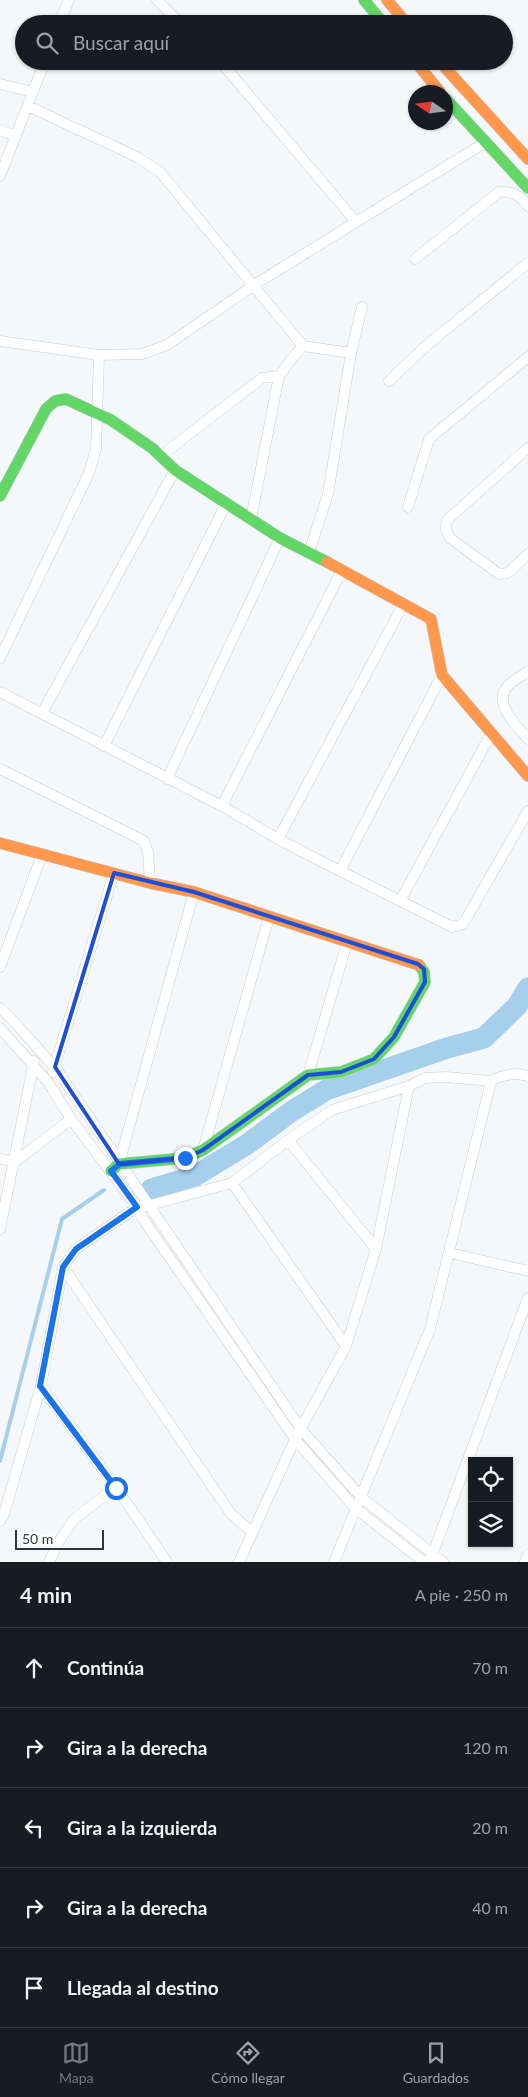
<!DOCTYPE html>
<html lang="es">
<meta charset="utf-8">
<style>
:root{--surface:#171b24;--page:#242831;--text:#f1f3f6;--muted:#9ea1a6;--line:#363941;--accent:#727b80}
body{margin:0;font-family:Lato,sans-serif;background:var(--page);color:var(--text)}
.controls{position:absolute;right:15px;bottom:15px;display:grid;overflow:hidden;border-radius:0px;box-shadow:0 1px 4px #0004}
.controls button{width:45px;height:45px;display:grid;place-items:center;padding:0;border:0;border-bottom:1px solid var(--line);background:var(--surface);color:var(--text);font:25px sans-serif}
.compass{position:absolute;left:408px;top:85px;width:45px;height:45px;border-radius:50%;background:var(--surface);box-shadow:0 1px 4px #0004;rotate:283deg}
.scale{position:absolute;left:15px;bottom:12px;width:89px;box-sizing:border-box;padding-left:5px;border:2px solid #2c373f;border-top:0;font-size:14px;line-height:18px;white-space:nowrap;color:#2c373f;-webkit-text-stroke:4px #fff;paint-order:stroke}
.stop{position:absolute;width:15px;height:15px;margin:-11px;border:4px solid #1a73e8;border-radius:50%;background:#fff}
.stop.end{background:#1a73e8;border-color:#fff;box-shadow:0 1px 5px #0008}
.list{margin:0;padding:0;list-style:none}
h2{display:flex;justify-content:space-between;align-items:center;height:65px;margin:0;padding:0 20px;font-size:21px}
h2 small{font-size:16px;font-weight:400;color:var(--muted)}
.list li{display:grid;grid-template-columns:32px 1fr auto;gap:15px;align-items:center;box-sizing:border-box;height:80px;padding:0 20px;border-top:1px solid var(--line)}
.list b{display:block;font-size:19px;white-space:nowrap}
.list em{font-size:16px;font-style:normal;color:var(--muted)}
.icon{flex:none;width:28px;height:28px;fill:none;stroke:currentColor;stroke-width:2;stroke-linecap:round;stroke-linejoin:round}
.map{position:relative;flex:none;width:528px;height:1562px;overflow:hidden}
.search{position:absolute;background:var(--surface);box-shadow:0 1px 4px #0004;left:15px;right:15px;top:15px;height:55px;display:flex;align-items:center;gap:12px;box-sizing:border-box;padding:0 18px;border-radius:28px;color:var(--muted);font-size:19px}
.sheet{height:465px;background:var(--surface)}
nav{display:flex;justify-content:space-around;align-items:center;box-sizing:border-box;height:70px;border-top:1px solid var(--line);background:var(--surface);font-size:14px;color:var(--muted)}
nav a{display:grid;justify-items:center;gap:2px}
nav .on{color:var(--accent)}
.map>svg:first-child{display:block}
</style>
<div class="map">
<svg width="528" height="1562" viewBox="0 0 528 1562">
<rect width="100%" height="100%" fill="#f5f8fa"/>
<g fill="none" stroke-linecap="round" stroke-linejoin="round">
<path stroke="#a6cfeb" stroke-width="4" d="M0 1461 62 1219 104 1190"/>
<path stroke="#a6cfeb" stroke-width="21" d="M151 1189 195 1176 246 1145 292 1111 326 1090 447 1048 484 1038 517 1006 528 988"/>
<g stroke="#c6cdd1" stroke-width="11">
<path id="street" d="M157 0 181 24
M59 24 69 0
M220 61 356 222
M0 84 33 92
M28 106 137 157 160 172 303 346 351 353
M0 130 15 136
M0 176 45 61
M415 259 499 192C512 191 520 195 528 206
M0 341 99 355 142 354 167 345 254 285 486 142
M389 381 427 345 528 263
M528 448 447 520C445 528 446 531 450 538L499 574 508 573 528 554
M162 455 262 378 279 376
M408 507 429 439 528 357
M251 519 279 376 290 361 303 346
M309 552 328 494 351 353 362 307
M0 658 89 473 96 449 99 355
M528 671C522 676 511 681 506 688 494 706 518 727 528 739
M0 692 222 806 278 839 340 871 452 927 463 924 466 919 528 811
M42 713 175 470
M104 746 226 504
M0 769 144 841 148 852 150 883
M167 779 280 538
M222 806 342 570
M278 839 403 605
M340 871 442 675
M400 901 491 734
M0 967 42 855
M0 1008C20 1026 36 1048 55 1067L301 1429 361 1497 443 1562
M0 1028 48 1082 71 1119 137 1207 143 1219 295 1439 355 1508 424 1562
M53 1072 114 873
M308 1075 347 943
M288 1140 376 1249
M203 1150 269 917
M0 1159 15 1162
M15 1162 71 1119
M119 1164 194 892
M232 1183 346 1346
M0 1229 34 1061
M450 1253 528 1271
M63 1267 231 1514 252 1532
M41 1386 116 1487 167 1562
M0 1521 4 1514 41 1386 63 1267 76 1249 137 1207 150 1205 232 1183 288 1140 332 1110 409 1086 425 1078 446 1077 491 1081
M430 1561 528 1298
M49 1562 58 1543 74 1519 116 1487
M239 1562 295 1439 346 1346 376 1249 409 1086
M334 1562 430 1329 491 1081C502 1075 515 1072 528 1076
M525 1562 528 1555"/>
</g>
<g stroke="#c6cdd1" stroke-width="12">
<path id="fast" d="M364 0 384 24
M446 99 528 188
M0 496 46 409 55 401 66 399 111 420 152 448 175 470 280 538 327 562
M111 1171 119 1164 185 1158 203 1150 308 1075 341 1072 374 1059 394 1037 425 982 424 972 419 965"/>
</g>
<g stroke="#c6cdd1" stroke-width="12">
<path id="slow" d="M387 0 407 24
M415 61 440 92
M439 61 528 159
M327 562 431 619 442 675 528 776
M0 843 150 883 194 892 419 965"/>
</g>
<use href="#street" stroke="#fefefe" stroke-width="10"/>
<use href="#fast" stroke="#63d668" stroke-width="11"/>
<use href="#slow" stroke="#ff974d" stroke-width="11"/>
</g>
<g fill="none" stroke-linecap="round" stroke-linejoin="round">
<path stroke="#1a73e8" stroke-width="6" d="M116 1488 40 1386 63 1267 76 1249 137 1207 111 1171 120 1164 185 1158"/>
</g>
<path fill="none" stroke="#1d4ed8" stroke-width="4" stroke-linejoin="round" d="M114 873 194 892 418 964 424 969 425 982 394 1037 374 1059 341 1072 308 1075 203 1150 185 1158 119 1164 55 1067Z"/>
</svg>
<div class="controls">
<button><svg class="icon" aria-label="locate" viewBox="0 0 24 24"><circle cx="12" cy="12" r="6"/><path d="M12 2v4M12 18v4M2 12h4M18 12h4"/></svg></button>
<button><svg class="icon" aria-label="layers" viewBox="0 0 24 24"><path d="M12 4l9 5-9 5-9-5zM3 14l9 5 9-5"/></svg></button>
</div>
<svg class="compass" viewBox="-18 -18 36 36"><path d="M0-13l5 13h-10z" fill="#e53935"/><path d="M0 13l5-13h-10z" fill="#9ea1a6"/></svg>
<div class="scale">50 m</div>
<div class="stop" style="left:116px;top:1488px"></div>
<div class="stop end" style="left:185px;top:1158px"></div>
<div class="search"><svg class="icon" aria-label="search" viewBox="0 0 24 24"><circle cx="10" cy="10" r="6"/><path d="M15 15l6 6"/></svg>Buscar aquí</div>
</div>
<section class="sheet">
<h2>4 min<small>A pie · 250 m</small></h2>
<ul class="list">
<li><svg class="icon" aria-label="ahead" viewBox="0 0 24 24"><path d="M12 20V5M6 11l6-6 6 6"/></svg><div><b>Continúa</b></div><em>70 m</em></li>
<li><svg class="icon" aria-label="right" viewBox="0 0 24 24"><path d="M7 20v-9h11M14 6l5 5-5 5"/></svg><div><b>Gira a la derecha</b></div><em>120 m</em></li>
<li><svg class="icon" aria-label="left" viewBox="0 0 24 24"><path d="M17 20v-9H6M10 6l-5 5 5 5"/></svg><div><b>Gira a la izquierda</b></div><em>20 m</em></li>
<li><svg class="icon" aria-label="right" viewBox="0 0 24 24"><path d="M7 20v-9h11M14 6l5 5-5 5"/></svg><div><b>Gira a la derecha</b></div><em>40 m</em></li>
<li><svg class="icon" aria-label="arrive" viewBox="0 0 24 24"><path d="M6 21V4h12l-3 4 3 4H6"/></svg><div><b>Llegada al destino</b></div></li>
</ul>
</section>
<nav>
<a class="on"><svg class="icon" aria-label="map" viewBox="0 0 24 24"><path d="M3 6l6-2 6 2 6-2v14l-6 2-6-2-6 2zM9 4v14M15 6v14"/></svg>Mapa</a>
<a><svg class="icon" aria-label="directions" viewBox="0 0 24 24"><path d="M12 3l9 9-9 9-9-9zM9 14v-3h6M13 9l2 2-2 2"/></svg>Cómo llegar</a>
<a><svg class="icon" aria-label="saved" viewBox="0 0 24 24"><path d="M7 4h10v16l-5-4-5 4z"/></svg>Guardados</a>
</nav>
